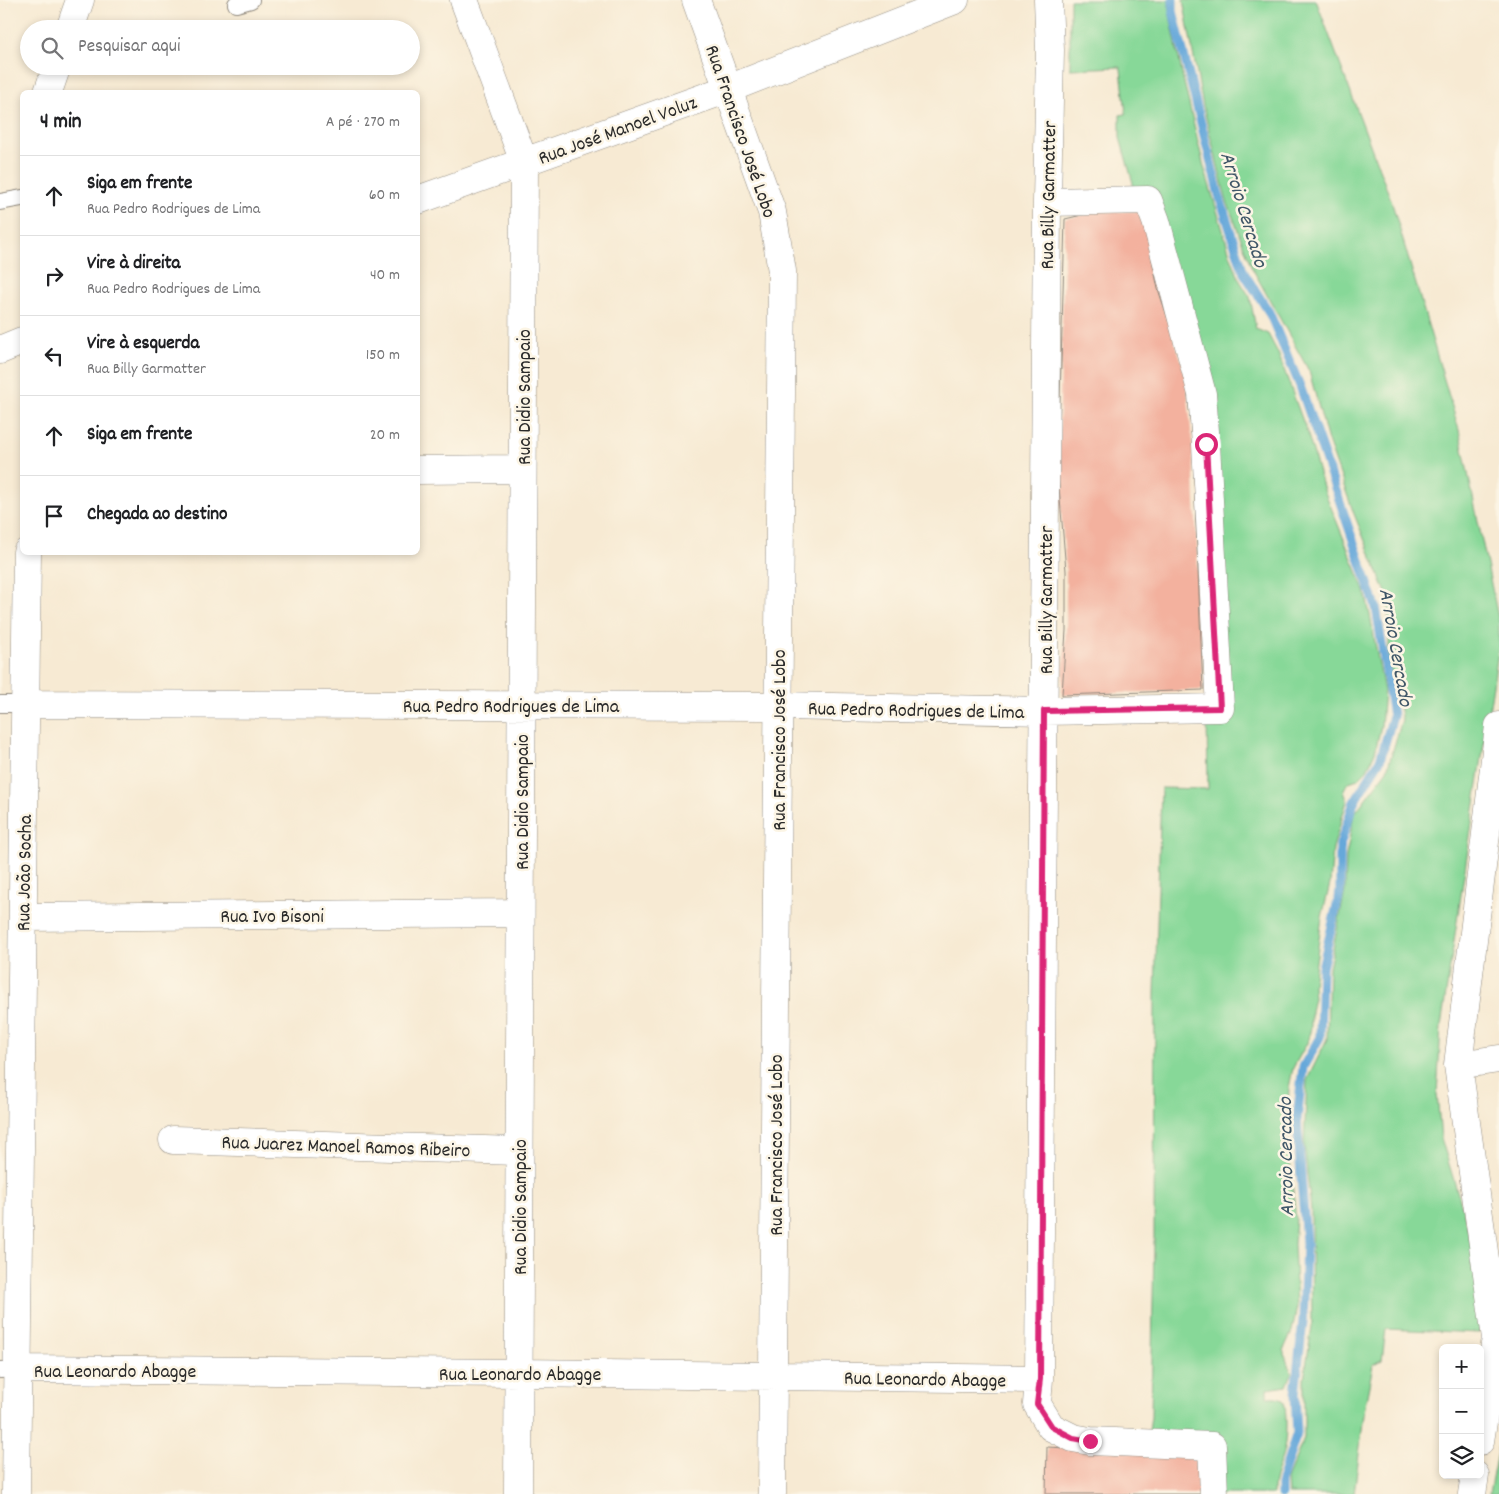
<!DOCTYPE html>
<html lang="pt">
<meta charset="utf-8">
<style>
:root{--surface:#fff;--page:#f6f6f6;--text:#202124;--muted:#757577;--line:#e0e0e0}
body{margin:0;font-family:Dekko,sans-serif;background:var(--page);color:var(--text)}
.controls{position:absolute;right:15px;bottom:15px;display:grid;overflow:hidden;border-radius:8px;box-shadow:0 2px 8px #0003}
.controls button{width:45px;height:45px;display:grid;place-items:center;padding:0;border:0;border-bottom:1px solid var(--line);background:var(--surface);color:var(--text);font:25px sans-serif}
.stop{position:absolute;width:15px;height:15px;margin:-11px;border:4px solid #db2777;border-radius:50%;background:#fff}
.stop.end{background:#db2777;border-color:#fff;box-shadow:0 1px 5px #0008}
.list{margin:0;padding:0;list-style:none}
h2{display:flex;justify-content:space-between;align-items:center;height:65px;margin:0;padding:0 20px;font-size:21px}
h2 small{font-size:16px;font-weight:400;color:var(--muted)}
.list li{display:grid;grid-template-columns:32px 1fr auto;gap:15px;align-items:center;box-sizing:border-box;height:80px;padding:0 20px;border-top:1px solid var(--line)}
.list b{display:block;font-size:19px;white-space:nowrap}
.list p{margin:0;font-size:16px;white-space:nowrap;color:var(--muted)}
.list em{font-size:16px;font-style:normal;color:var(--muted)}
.icon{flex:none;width:28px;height:28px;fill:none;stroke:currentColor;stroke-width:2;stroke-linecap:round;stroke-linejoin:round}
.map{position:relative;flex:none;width:1499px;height:1494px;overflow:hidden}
.search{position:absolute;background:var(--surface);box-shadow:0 2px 8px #0003;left:20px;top:20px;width:400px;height:55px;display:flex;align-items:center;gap:12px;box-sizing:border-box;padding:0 18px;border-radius:28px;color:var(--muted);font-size:19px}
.panel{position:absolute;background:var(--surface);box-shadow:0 2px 8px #0003;left:20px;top:90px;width:400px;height:465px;border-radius:8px}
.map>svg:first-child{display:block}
</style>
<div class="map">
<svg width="1499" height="1494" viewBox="0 0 1499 1494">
<rect width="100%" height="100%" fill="#fcf5e5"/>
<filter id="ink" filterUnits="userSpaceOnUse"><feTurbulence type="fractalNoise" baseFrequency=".02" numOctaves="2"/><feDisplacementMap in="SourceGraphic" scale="10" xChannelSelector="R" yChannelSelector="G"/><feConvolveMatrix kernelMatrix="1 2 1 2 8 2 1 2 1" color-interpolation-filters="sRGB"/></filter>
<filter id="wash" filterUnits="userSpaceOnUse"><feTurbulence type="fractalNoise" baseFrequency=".0096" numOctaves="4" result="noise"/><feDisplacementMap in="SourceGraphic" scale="20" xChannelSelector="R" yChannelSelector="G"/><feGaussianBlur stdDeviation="1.12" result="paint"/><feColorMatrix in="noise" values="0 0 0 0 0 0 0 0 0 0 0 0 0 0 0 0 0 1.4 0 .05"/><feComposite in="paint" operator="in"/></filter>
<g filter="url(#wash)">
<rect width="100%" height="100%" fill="#f7ead3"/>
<path fill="#87d898" stroke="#598262" d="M1070 0H1169V11L1183 78 1204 167 1230 254 1240 281 1250 297 1256 329 1268 334 1278 353 1308 435 1324 490 1365 591 1370 615 1384 691 1381 726 1375 752 1367 770 1358 779 1349 782 1344 789 1347 801 1333 848 1330 884 1322 917 1313 985 1314 998 1311 1011V1028L1307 1043 1293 1068 1289 1088 1287 1131 1296 1219 1294 1244 1297 1307 1292 1331 1284 1349 1287 1362 1292 1373 1287 1386 1267 1389V1397C1271 1397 1279 1396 1282 1399 1288 1406 1286 1440 1284 1449 1281 1465 1272 1477 1273 1494H1219L1148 1438 1151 1417 1154 1243 1155 994 1161 788 1208 789 1207 716 1212 429 1133 193V183L1120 138V115L1126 114 1121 69 1120 67 1070 69Z
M1183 0H1316L1392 203 1459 430 1499 622V646L1441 1026 1437 1094 1441 1138 1463 1210 1481 1287 1479 1333 1386 1329 1382 1360 1373 1365 1365 1406 1354 1494H1288L1287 1479 1304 1438V1380L1312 1326 1311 1210 1304 1145 1307 1080 1327 1039 1329 968 1345 891 1346 856 1354 814 1387 770 1402 720 1389 660V600L1354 514 1328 441 1309 371 1252 268 1226 199 1203 106Z
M1499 1442V1494H1489Z"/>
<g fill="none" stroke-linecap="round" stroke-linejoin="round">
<path stroke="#66a8da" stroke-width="9" d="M1173 0V11L1219 195 1244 273 1269 312 1300 386 1376 607 1393 716 1380 760 1354 802 1340 845V892L1322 968 1320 1037 1303 1067 1297 1119 1306 1244 1303 1321 1295 1394 1297 1433 1281 1481V1494"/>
</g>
<g id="blocks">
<path fill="#f3b19e" d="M1142 211 1158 289 1186 375 1193 452 1203 690 1062 695 1066 630V571L1058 474 1065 219 1095 212Z
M1047 1447 1125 1451 1206 1452 1207 1494H1046Z"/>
</g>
</g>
<g filter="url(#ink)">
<use href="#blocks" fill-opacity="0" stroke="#918a7f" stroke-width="1"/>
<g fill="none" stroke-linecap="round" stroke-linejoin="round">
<g stroke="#918a7f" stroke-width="18">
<path id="service" d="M236 4 251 0
M0 202 22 198
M0 704H25
M0 1370 18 1369"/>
</g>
<g stroke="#918a7f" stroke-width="29">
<path id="minor" d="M464 0 524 162 518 1494
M696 0 772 212 782 271 772 1494
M1048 0 1050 50 1047 202 1039 1379 1037 1404 1051 1427 1073 1438 1090 1441 1212 1446 1214 1494
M70 29 80 0
M48 92 57 66
M418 200 728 89 955 0
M0 350 22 341
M418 470 522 469
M25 704 779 706 1044 711 1220 708 1206 444 1202 394 1156 221 1148 200 1047 202
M23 917 520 913
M1458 1065 1499 1059
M173 1140 519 1151
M18 1369 518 1373 1039 1379
M1480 1441 1496 1338 1458 1065 1499 726
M16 1494 27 552
M1472 1494 1475 1475"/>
</g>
<use href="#service" stroke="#fff" stroke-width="16"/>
<use href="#minor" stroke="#fff" stroke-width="28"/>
</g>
</g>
<g fill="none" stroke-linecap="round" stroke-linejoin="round" filter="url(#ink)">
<path stroke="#db2777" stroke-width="6" d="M1090 1441 1073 1438 1052 1427 1037 1404 1040 1379 1044 711 1220 708 1206 444"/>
</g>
<g text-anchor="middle" stroke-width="5" stroke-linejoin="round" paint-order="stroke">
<g font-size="20" fill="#2b2b2b" stroke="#fcf5e5">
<text transform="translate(617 129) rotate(-20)" y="7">Rua José Manoel Voluz</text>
<text transform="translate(742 131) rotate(71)" y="7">Rua Francisco José Lobo</text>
<text transform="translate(1047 195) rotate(-89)" y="7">Rua Billy Garmatter</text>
<text transform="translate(523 397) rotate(-90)" y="7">Rua Didio Sampaio</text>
<text transform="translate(1045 600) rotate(-90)" y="7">Rua Billy Garmatter</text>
<text x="511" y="712">Rua Pedro Rodrigues de Lima</text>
<text transform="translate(916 709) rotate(1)" y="7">Rua Pedro Rodrigues de Lima</text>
<text transform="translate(778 740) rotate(-90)" y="7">Rua Francisco José Lobo</text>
<text transform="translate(521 802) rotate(-90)" y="7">Rua Didio Sampaio</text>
<text transform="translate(23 873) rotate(-89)" y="7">Rua João Socha</text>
<text x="272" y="922">Rua Ivo Bisoni</text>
<text transform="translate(346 1145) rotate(2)" y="7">Rua Juarez Manoel Ramos Ribeiro</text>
<text transform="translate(775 1145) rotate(-90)" y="7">Rua Francisco José Lobo</text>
<text transform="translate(519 1207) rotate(-90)" y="7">Rua Didio Sampaio</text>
<text x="115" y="1377">Rua Leonardo Abagge</text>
<text x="520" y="1380">Rua Leonardo Abagge</text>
<text transform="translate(925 1378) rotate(1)" y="7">Rua Leonardo Abagge</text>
</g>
<g font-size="21" font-style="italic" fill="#405768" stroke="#fcf5e5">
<text transform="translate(1245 209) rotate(73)" y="7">Arroio Cercado</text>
<text transform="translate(1397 647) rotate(80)" y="7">Arroio Cercado</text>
<text transform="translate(1285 1157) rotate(-91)" y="7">Arroio Cercado</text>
</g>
</g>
</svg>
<div class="controls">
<button>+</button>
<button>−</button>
<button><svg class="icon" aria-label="layers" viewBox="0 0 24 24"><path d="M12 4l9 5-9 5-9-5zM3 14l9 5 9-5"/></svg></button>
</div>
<div class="stop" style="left:1206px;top:444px"></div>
<div class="stop end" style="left:1090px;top:1441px"></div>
<div class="search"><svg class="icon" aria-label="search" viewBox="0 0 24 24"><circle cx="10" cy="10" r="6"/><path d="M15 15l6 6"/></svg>Pesquisar aqui</div>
<section class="panel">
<h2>4 min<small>A pé · 270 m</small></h2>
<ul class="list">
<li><svg class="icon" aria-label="ahead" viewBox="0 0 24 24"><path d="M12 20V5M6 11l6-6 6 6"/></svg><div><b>Siga em frente</b><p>Rua Pedro Rodrigues de Lima</p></div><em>60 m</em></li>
<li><svg class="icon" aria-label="right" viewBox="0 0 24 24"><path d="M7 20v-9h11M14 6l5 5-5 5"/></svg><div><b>Vire à direita</b><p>Rua Pedro Rodrigues de Lima</p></div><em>40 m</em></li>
<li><svg class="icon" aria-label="left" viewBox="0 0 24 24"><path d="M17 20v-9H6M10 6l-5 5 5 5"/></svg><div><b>Vire à esquerda</b><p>Rua Billy Garmatter</p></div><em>150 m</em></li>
<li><svg class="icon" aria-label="ahead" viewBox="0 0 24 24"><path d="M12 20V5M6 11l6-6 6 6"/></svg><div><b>Siga em frente</b></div><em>20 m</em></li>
<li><svg class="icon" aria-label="arrive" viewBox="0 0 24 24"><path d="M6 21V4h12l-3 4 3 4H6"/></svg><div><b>Chegada ao destino</b></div></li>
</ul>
</section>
</div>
